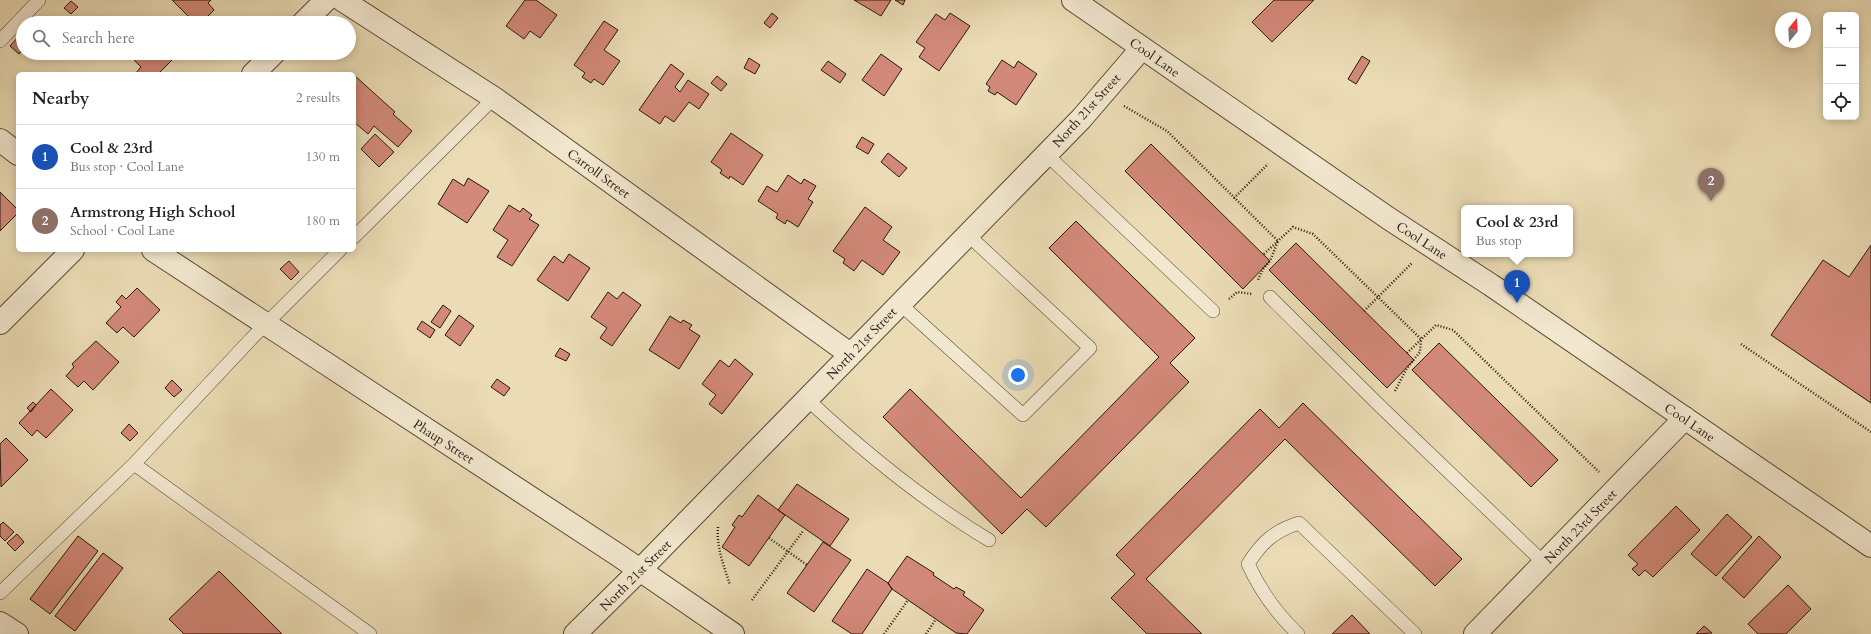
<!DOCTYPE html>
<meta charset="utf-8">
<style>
:root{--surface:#fff;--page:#f6f6f6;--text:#222;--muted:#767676;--line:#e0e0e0;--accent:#8f2418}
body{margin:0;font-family:Cardo,serif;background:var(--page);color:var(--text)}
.controls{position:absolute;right:12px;top:12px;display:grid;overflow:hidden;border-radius:6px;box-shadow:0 2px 10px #0003}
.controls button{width:36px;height:36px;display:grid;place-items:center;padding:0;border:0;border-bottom:1px solid var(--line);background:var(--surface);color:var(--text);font:20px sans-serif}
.compass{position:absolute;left:1775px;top:12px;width:36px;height:36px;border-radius:50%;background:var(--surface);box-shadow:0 2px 10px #0003;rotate:18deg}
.you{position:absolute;left:1018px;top:375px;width:14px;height:14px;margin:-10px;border:3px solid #fff;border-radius:50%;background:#1a73e8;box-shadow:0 0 0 6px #1a73e833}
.badge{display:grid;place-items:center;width:26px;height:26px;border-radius:50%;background:var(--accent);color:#fff;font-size:13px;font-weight:700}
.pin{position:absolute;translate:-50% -33px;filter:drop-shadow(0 1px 2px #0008)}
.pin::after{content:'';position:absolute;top:21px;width:14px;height:12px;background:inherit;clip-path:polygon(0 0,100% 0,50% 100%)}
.popup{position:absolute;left:1461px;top:205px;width:112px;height:52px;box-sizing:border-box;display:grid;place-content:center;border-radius:6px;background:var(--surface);filter:drop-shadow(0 1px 3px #0005);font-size:13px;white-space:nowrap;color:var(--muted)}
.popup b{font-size:15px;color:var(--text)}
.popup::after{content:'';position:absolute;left:50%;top:100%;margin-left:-8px;border:8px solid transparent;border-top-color:var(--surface)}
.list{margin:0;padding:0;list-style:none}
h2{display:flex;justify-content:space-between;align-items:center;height:52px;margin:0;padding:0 16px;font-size:17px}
h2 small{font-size:13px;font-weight:400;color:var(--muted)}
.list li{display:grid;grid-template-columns:26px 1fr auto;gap:12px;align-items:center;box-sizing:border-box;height:64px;padding:0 16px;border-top:1px solid var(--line)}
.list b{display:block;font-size:15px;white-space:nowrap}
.list p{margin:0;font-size:13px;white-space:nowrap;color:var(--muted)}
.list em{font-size:13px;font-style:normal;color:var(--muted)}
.icon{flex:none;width:22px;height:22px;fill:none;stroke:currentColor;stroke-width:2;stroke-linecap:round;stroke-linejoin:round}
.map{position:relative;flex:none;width:1871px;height:634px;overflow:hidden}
.search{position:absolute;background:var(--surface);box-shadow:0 2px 10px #0003;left:16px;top:16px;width:340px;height:44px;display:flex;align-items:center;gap:10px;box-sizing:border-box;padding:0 14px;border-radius:22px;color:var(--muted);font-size:15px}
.panel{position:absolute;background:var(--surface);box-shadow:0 2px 10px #0003;left:16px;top:72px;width:340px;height:180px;border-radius:6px}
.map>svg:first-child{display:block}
</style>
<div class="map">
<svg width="1871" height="634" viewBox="0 0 1871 634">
<rect width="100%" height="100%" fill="#ebdcb5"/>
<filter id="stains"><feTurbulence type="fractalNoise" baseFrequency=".005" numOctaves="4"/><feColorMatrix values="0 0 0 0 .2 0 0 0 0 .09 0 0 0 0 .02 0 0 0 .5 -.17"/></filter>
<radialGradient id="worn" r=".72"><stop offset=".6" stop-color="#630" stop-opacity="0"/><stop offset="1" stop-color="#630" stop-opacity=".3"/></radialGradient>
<path fill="#d38979" stroke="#29170d" d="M172 0H211L208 3 214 10 201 23H195Z
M525 0H536L557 15 540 38 530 31 524 39 506 26Z
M854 0H891L881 16Z
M895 0H905L903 5Z
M1274 0H1314L1272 42 1252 22Z
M71 1 78 7 71 14 64 8Z
M772 13 778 18 770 28 764 23Z
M950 13 970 26 939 71 919 57 925 48 916 42 936 14 945 20Z
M604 21 618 30 604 50 620 61 603 85 594 79 591 83 582 77 585 73 574 65Z
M21 34 23 36V49L19 54 10 46Z
M135 53H179L158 74H135L141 67 131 57Z
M881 54 902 69 884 96 862 80Z
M1362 56 1370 61 1356 84 1348 79Z
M749 58 760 65 755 74 744 68Z
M1002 60 1014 68 1018 61 1037 74 1016 105 997 92 995 95 988 91 990 87 986 84Z
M828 61 846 74 840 83 821 70Z
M671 64 684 74 675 87 680 92 688 80 709 94 699 109 689 102 674 122 665 116 660 124 639 110Z
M354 75 395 112 393 114 412 131 398 147 374 126 368 134 354 122Z
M717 76 727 84 721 91 711 83Z
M731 133 763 155 743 185 730 176 729 179 720 173 722 170 711 162Z
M375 134 394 152 379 167 361 149Z
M862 137 874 144 868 154 856 147Z
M1151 144 1270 261 1243 289 1125 171Z
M888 153 907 168 899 177 881 162Z
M788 175 801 184 804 179 816 186 808 199 813 202 798 227 787 220 785 224 776 218 778 214 758 201 767 186 777 192Z
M468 178 489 191 467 223 438 204 453 179 464 186Z
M0 192 18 210V213L0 231Z
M509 205 520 212 523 208 532 215 529 219 539 225 512 266 497 257 508 240 493 230Z
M865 207 892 227 883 240 900 252 883 275 862 260 854 271 843 263 845 259 833 251Z
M1076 221 1195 338 1170 363 1189 382 1046 527 1027 509 1002 534 883 417 910 389 1021 498 1159 357 1049 248Z
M1296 243 1414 360 1387 388 1269 270Z
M1871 245V403L1771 335 1823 260 1849 277Z
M569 254 590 268 568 301 537 280 554 256 563 263Z
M289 261 299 272 291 280 280 269Z
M137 288 160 310 134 337 123 327 117 333 106 323 121 307 116 302 122 295 126 299Z
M608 292 617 299 623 292 641 305 612 346 600 338 607 328 591 317Z
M443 305 451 311 440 328 431 322Z
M459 315 474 326 460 346 445 335Z
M670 316 681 323 683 320 692 325 689 329 700 336 679 369 649 350Z
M422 321 435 330 430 338 417 329Z
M96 341 119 362 93 390 84 381 78 387 66 376 74 367 72 364Z
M1439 343 1558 460 1531 487 1412 370Z
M560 348 570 354 566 361 555 356Z
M735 359 753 374 722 414 709 404 716 395 702 384 720 360 729 367Z
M497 379 510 388 504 396 491 387Z
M172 380 182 390 174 397 165 388Z
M51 389 73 410 46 438 37 430 32 436 19 423Z
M33 402 36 405 31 412 27 408Z
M1303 403 1462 559 1435 586 1285 439 1146 579 1202 634H1147L1111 598 1135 574 1116 555 1260 409 1279 428Z
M129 424 138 433 130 441 121 433Z
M6 438 28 460 1 487 0 444Z
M797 484 849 519 830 546 778 510Z
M758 495 785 515 749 566 722 547 735 527 732 525 739 515 742 517Z
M1676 506 1700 530 1653 577 1645 570 1639 576 1632 569 1638 564 1628 555Z
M1727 514 1752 537 1716 576 1691 554Z
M3 522 14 532 5 541 0 536V525Z
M17 534 24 542 15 551 7 543Z
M78 536 98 551 50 614 30 599Z
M1759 536 1781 557 1744 598 1722 578Z
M823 542 851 560 814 612 787 593Z
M103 553 123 568 75 631 55 616Z
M907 556 934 573 933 575 954 589 956 587 965 592 963 595 984 610 967 634 956 633 892 589 888 583Z
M867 569 888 583 892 589 862 634H852L832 621Z
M219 571 282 634H184L169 619Z
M1788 585 1811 609 1786 634H1758L1748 624Z
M1352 615 1370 634H1332Z
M1704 626 1712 633 1696 634Z"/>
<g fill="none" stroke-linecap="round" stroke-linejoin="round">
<g stroke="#5a4837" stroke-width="14">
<path id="service" d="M0 41 39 0
M1046 154 1213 311
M354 237 494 98
M1270 297 1383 409 1544 563
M899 303 1023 415 1090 348 967 234
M807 399C864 452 922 500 989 540
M134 464 370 634
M0 593 134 464 251 339 340 250
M1298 634C1277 614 1260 590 1248 564 1262 542 1274 531 1299 523L1415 634"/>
</g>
<g stroke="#5a4837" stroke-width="24">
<path id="minor" d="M342 0 494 98 850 354
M303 23 326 0
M253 74 274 53
M0 140 18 154
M153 250 618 555 733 634
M0 323 73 250
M0 623 17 634
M575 634 640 570 1081 119 1142 48
M1475 634 1685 418"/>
</g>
<g stroke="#5a4837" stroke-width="24">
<path id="tertiary" d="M1073 0 1388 218 1491 285 1871 546"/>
</g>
<path stroke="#29170d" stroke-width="2.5" stroke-dasharray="1 2" stroke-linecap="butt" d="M1124 106 1167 131 1278 241 1270 261 1263 269 1258 280
M1234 198 1268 164
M1264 254 1293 227 1313 234 1421 339 1420 352 1407 368 1395 391
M1229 299 1237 292 1252 294
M1364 311 1412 263
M1741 344 1871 432
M1407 353 1436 325 1453 330 1599 472
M718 527C716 547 724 566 730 585
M769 538 807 565
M752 600 803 531
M884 634 908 600
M926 634 936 619"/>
<use href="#service" stroke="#f2e8cf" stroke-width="13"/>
<use href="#minor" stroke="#f2e8cf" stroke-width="22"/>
<use href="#tertiary" stroke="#f2e8cf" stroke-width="22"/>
</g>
<g text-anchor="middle" stroke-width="3" stroke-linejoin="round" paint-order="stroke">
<g font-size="13" fill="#29170d" stroke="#f2e8cf">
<text transform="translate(1155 57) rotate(35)" y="5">Cool Lane</text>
<text transform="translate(1086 110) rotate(-48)" y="5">North 21st Street</text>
<text transform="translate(599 173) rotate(36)" y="5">Carroll Street</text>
<text transform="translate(1422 240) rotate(33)" y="5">Cool Lane</text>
<text transform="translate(861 343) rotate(-46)" y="5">North 21st Street</text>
<text transform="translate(1690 422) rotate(34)" y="5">Cool Lane</text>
<text transform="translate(444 441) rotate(33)" y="5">Phaup Street</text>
<text transform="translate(1580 526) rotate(-46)" y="5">North 23rd Street</text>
<text transform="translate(635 575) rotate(-45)" y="5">North 21st Street</text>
</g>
</g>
<rect width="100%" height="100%" filter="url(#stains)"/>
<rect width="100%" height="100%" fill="url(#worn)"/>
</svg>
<div class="controls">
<button>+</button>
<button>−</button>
<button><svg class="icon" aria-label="locate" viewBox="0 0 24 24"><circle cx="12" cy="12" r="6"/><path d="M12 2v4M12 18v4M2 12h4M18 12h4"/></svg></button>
</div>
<svg class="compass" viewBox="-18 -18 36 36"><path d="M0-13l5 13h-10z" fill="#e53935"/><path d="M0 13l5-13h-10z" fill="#767676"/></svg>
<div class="you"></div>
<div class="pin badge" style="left:1517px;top:303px;background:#1a4fb4">1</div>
<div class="popup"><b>Cool &amp; 23rd</b>Bus stop</div>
<div class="pin badge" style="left:1711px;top:201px;background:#8d6e63">2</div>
<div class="search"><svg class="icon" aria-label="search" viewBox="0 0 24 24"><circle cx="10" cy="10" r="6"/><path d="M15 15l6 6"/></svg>Search here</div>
<section class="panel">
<h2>Nearby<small>2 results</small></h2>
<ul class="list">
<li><span class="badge" style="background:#1a4fb4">1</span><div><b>Cool &amp; 23rd</b><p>Bus stop · Cool Lane</p></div><em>130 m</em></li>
<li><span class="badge" style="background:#8d6e63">2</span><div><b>Armstrong High School</b><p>School · Cool Lane</p></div><em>180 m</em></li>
</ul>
</section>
</div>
